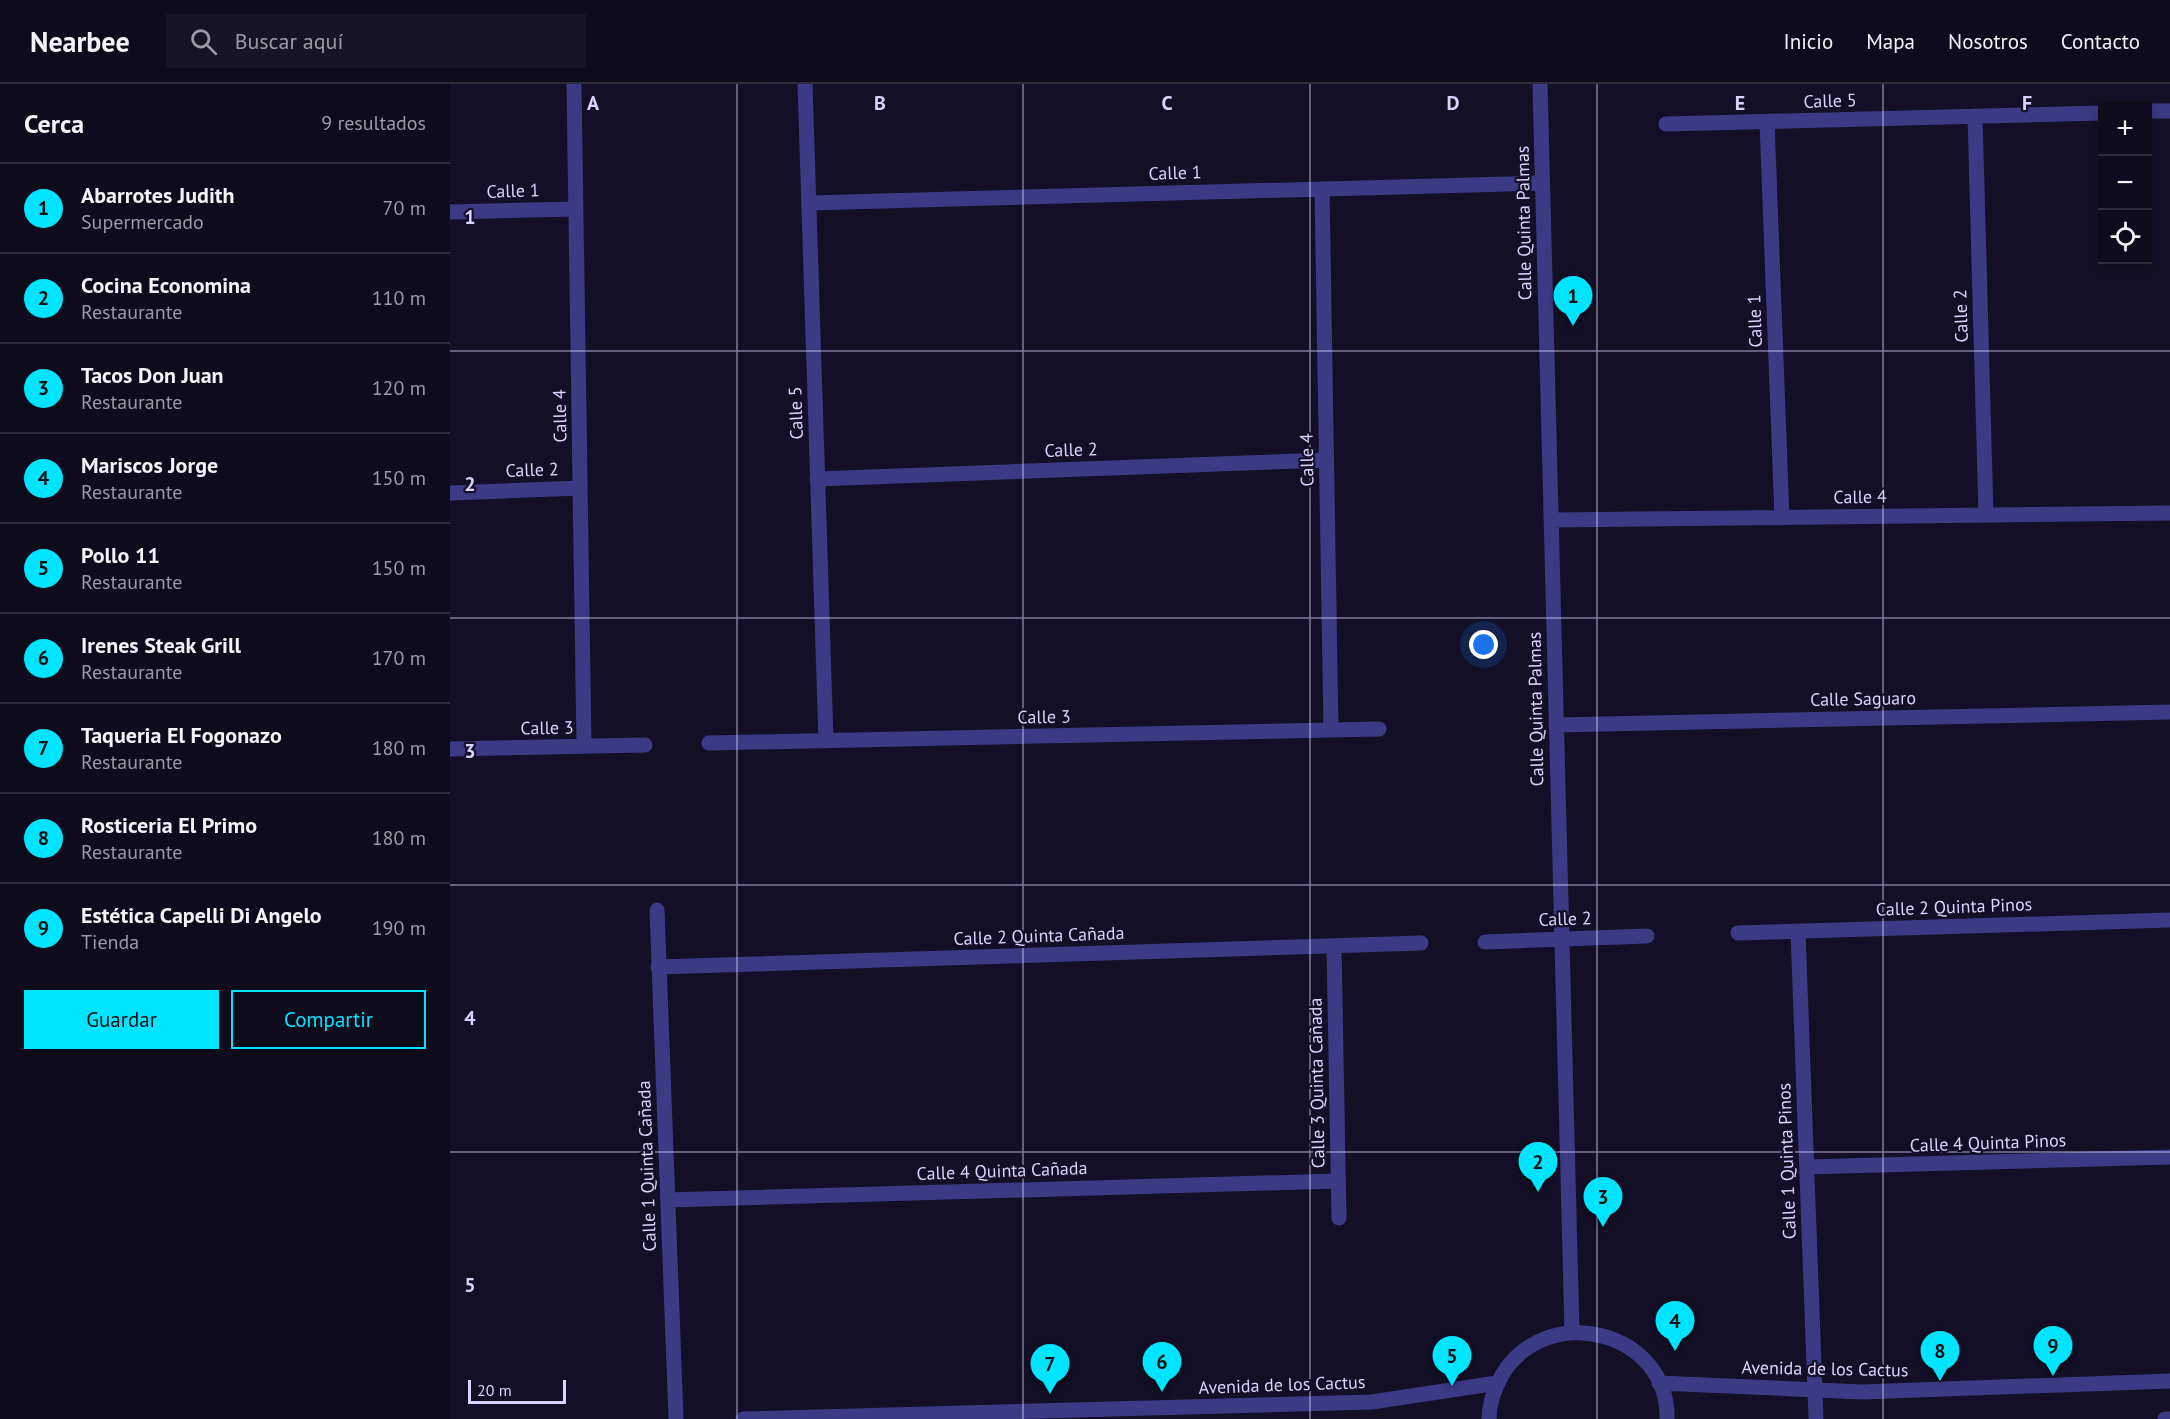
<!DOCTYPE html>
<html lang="es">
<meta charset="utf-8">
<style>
:root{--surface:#0e0b1c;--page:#171425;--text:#f1f3f6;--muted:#9b9ba3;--line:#2e2b3b;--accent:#00e5ff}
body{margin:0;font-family:"PT Sans",sans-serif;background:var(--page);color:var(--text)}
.controls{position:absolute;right:18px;top:18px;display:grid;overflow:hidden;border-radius:0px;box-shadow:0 3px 9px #0003}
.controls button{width:54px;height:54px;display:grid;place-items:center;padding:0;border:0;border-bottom:2px solid var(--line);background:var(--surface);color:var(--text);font:30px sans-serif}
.scale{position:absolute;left:18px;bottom:15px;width:98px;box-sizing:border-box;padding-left:6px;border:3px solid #d9d4ff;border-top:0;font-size:16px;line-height:21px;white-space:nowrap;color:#d9d4ff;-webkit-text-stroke:4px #130f26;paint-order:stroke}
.you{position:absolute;left:1034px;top:561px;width:21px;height:21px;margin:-15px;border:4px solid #fff;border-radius:50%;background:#1a73e8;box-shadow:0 0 0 9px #1a73e833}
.badge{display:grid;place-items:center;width:39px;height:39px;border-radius:50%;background:var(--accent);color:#111;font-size:20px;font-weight:700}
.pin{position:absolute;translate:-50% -50px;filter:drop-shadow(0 2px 3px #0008)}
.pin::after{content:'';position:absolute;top:32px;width:21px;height:18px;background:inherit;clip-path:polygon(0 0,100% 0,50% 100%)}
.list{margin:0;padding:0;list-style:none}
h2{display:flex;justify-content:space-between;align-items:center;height:78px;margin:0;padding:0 24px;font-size:26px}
h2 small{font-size:20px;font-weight:400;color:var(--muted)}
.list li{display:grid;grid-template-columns:39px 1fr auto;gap:18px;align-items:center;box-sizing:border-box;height:90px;padding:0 24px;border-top:2px solid var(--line)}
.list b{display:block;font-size:22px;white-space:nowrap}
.list p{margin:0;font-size:20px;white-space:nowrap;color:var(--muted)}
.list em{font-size:20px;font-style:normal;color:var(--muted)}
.actions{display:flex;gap:12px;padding:18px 24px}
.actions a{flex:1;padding:14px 0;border:2px solid var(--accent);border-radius:0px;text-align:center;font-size:21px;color:var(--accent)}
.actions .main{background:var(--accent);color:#111}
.icon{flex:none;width:33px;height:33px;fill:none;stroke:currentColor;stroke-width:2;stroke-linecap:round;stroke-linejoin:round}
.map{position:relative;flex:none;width:1720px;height:1335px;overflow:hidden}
header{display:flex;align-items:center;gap:36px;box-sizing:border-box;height:84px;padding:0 30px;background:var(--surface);border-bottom:2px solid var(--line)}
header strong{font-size:28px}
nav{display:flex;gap:33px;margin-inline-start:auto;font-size:21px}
.search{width:420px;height:54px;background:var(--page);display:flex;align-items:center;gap:15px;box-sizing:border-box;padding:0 21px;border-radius:0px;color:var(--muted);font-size:22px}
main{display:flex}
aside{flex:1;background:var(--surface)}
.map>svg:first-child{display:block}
</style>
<header>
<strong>Nearbee</strong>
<div class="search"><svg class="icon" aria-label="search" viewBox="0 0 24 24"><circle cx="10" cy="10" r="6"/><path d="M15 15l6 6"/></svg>Buscar aquí</div>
<nav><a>Inicio</a><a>Mapa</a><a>Nosotros</a><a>Contacto</a></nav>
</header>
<main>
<aside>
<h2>Cerca<small>9 resultados</small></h2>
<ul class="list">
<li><span class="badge">1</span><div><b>Abarrotes Judith</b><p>Supermercado</p></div><em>70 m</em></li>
<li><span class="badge">2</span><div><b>Cocina Economina</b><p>Restaurante</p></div><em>110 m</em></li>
<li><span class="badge">3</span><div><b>Tacos Don Juan</b><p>Restaurante</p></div><em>120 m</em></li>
<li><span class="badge">4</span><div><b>Mariscos Jorge</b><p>Restaurante</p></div><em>150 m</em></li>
<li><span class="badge">5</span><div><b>Pollo 11</b><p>Restaurante</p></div><em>150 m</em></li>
<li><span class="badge">6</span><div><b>Irenes Steak Grill</b><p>Restaurante</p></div><em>170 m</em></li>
<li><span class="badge">7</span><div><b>Taqueria El Fogonazo</b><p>Restaurante</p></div><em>180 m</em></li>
<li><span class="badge">8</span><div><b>Rosticeria El Primo</b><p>Restaurante</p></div><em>180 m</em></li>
<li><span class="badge">9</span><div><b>Estética Capelli Di Angelo</b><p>Tienda</p></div><em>190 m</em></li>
</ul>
<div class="actions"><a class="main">Guardar</a><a>Compartir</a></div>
</aside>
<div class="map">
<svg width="1720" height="1335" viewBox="0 0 1720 1335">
<rect width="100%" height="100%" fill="#130f26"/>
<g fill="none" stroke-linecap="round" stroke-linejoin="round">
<path stroke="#3d3a85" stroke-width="15" d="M355 0 376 657
M1090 0 1122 1248
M124 1 134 662
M1698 27H1720
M1525 32 1536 431
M1317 38 1332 434
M1216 40 1652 29
M872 105 881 646
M359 119 1092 99
M0 128 126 125
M367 395 876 376
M0 409 130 404
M1101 436 1720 429
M1106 641 1720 628
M259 659 929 645
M0 665 195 661
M207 826 226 1335
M1348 848 1366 1335
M1288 849 1720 836
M1035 858 1197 852
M884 862 889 1134
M208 883 971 859
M1357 1083 1720 1073
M218 1116 888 1097"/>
<path stroke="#3d3a85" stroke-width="15" d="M1209 1299 1412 1308 1720 1297
M293 1335 922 1318 1047 1299
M1039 1335C1039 1320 1044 1305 1052 1291 1096 1217 1219 1246 1217 1335
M1715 1335H1720"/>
</g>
<path fill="none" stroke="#d9d4ff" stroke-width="1.5" stroke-opacity="0.55" d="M287 0V1335M573 0V1335M860 0V1335M1147 0V1335M1433 0V1335M0 267H1720M0 534H1720M0 801H1720M0 1068H1720"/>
<g text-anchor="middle" stroke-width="4.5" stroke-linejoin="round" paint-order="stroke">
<g font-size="18" fill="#d9d4ff" stroke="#130f26">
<text transform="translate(1380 17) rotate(-2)" y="6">Calle 5</text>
<text transform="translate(725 89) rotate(-2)" y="6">Calle 1</text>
<text transform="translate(63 107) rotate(-2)" y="6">Calle 1</text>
<text transform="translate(1074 139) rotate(-91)" y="6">Calle Quinta Palmas</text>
<text transform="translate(1511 232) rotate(-92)" y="6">Calle 2</text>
<text transform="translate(1305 237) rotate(-92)" y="6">Calle 1</text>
<text transform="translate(346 329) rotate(-92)" y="6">Calle 5</text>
<text transform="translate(110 332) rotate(-91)" y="6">Calle 4</text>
<text transform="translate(621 366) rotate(-2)" y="6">Calle 2</text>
<text transform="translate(857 376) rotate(-91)" y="6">Calle 4</text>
<text transform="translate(82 386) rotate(-2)" y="6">Calle 2</text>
<text transform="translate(1410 413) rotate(-1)" y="6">Calle 4</text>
<text transform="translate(1413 615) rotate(-1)" y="6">Calle Saguaro</text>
<text transform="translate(1086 625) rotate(-91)" y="6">Calle Quinta Palmas</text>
<text transform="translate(594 633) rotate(-1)" y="6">Calle 3</text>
<text transform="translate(97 644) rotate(-1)" y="6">Calle 3</text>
<text transform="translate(1504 823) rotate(-2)" y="6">Calle 2 Quinta Pinos</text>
<text transform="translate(1115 835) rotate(-2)" y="6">Calle 2</text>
<text transform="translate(589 852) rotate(-2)" y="6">Calle 2 Quinta Cañada</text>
<text transform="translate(867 999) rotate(-91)" y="6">Calle 3 Quinta Cañada</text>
<text transform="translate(1538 1059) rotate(-2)" y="6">Calle 4 Quinta Pinos</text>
<text transform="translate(1337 1077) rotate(-92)" y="6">Calle 1 Quinta Pinos</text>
<text transform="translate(197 1082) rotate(-92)" y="6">Calle 1 Quinta Cañada</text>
<text transform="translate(552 1087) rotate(-2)" y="6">Calle 4 Quinta Cañada</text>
<text transform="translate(1375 1285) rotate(1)" y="6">Avenida de los Cactus</text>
<text transform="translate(832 1301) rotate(-2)" y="6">Avenida de los Cactus</text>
</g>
</g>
<g font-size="20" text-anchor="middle" font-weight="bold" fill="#d9d4ff" stroke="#130f26" stroke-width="4.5" stroke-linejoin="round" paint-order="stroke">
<text x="143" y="26">A</text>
<text x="430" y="26">B</text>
<text x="717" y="26">C</text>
<text x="1003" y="26">D</text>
<text x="1290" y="26">E</text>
<text x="1577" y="26">F</text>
<text x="20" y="140">1</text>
<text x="20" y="407">2</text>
<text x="20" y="674">3</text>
<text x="20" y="941">4</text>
<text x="20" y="1208">5</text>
</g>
</svg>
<div class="controls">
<button>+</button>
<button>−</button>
<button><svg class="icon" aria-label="locate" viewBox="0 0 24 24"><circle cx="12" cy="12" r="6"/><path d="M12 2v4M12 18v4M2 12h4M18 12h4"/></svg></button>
</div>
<div class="scale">20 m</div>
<div class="you"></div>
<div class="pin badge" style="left:1123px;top:242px">1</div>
<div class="pin badge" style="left:1088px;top:1108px">2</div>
<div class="pin badge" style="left:1153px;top:1143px">3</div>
<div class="pin badge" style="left:1225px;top:1267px">4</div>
<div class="pin badge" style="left:1002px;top:1302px">5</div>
<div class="pin badge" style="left:712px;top:1308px">6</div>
<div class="pin badge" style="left:600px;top:1310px">7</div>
<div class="pin badge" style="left:1490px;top:1297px">8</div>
<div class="pin badge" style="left:1603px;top:1292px">9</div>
</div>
</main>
